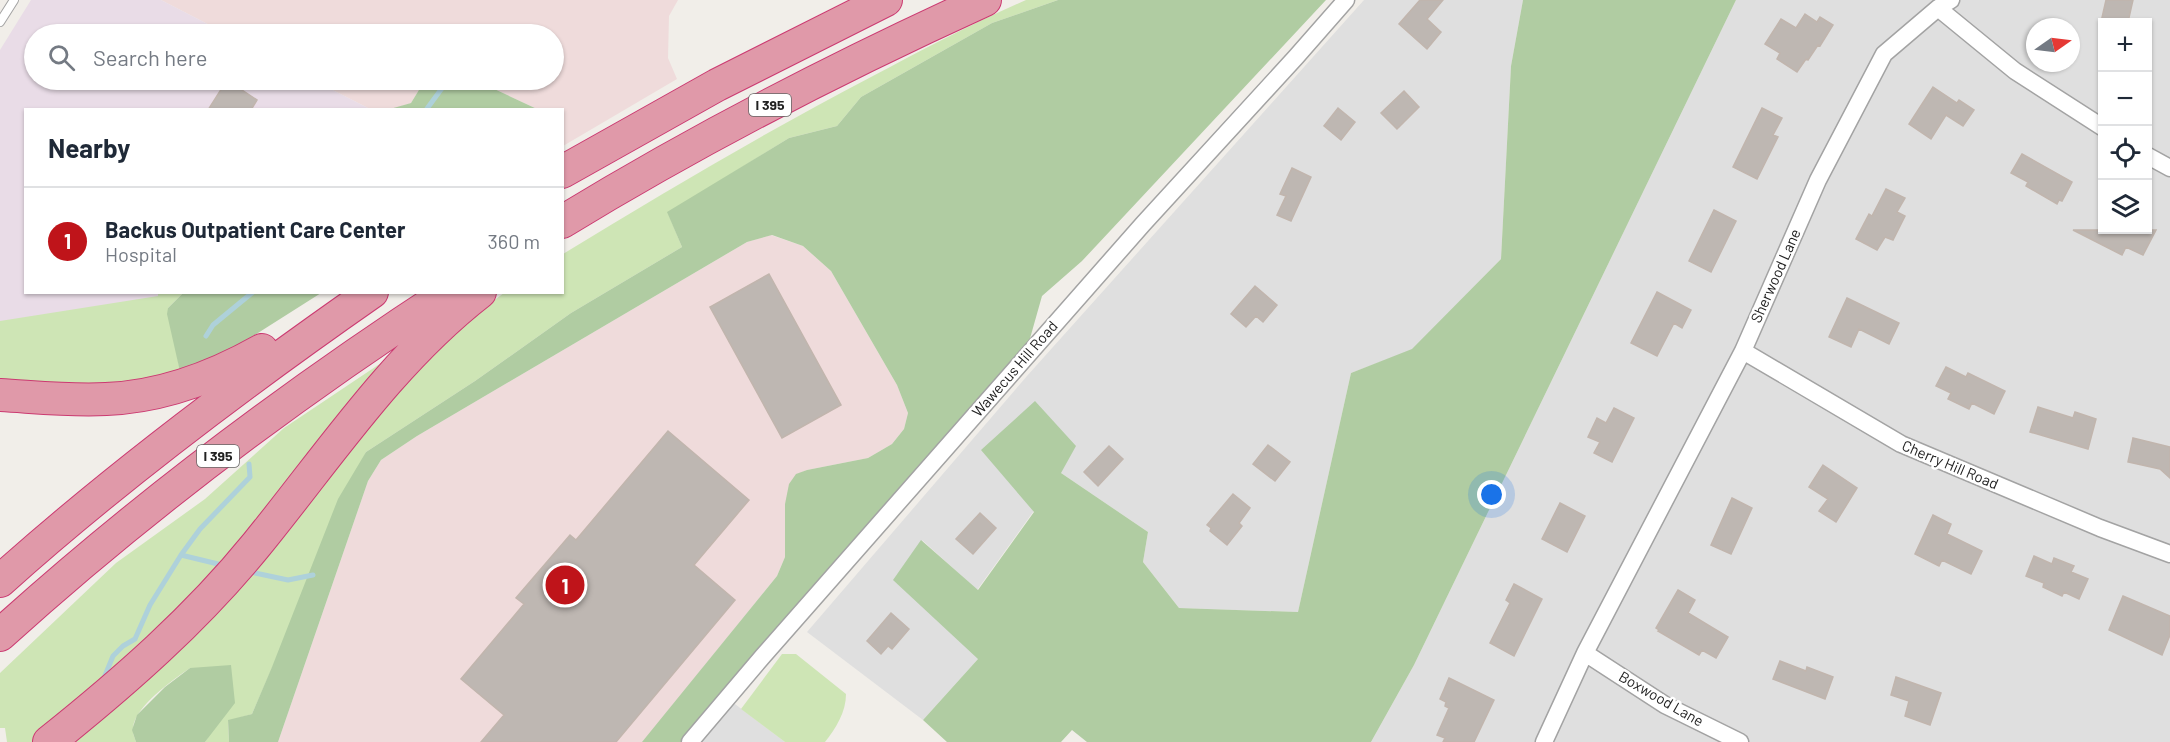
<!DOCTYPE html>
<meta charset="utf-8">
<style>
:root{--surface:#fff;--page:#f2f2f3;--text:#1f2937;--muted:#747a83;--line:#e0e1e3;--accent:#bf141a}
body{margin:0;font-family:Barlow,sans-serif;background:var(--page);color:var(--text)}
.controls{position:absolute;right:18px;top:18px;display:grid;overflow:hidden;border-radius:0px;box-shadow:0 2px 4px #0004}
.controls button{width:54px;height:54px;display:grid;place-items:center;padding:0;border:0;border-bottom:2px solid var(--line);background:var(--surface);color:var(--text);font:30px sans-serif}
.compass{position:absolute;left:2026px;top:18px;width:54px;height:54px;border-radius:50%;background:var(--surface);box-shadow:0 2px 4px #0004;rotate:76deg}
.you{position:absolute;left:1492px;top:495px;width:21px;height:21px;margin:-15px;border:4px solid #fff;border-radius:50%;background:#1a73e8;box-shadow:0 0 0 9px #1a73e833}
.badge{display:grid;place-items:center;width:39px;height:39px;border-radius:50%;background:var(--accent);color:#fff;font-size:20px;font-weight:700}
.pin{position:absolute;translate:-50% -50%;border:3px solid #fff;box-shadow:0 2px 6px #0006}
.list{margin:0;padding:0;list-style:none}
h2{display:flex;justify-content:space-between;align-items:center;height:78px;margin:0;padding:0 24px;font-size:26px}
h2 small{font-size:20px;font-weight:400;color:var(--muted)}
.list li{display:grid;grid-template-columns:39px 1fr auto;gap:18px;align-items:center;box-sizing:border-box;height:108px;padding:0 24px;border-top:2px solid var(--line)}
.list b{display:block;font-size:22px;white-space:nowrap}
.list p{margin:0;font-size:20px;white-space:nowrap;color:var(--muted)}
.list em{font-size:20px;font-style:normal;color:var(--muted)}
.icon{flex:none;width:33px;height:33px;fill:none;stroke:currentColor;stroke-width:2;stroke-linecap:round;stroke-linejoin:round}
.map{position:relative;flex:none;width:2170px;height:742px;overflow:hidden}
.search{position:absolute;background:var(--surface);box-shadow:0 2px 4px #0004;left:24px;top:24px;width:540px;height:66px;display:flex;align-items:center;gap:15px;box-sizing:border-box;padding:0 21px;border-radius:33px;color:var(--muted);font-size:22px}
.panel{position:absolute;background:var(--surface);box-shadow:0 2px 4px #0004;left:24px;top:108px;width:540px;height:186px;border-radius:0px}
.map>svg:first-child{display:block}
</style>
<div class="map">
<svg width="2170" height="742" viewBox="0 0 2170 742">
<rect width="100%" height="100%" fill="#f1eee9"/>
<path fill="#dfdfdf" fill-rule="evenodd" d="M1364 0H1523L1511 66 1501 259 1412 350 1351 373 1298 612 1179 608 1143 562 1148 532 1061 473 977 590 922 540 978 659 923 720 807 632 1027 376Z
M1736 0H2170V742H1371L1414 665ZM2102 22H2148V230H2102ZM2035 27H2071V63H2035Z
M727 698 785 742H691Z"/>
<path fill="#efdbdb" d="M161 0H678L669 16 668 58 677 79 563 146 562 110 537 109 490 87 487 80H554V34H227Z
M313 80H425L411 103 390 110 370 109Z
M771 235 803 246 831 271 897 385 908 413 904 429 892 444 868 458 807 470 796 475 785 504V557L777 576 643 742H278L368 481 381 460 417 436 747 242Z"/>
<path fill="#e9dce7" d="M31 0H161L227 34H34V80H313L370 109 26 110V292L183 293 0 340V50Z"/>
<path fill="#cee5b5" d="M1026 0H1058L992 23 861 97 837 126 789 138 668 213 682 247 571 313 475 381 366 452 252 714 228 721 229 742H205L209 736 190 668C173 680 135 706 133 728 132 733 135 738 136 742H72L239 588 285 536 381 409 475 314 504 293 562 292 563 254C664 192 766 132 871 77 922 50 973 23 1026 0Z
M158 293H183L168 308 181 376 109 385 0 381V321L158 296Z
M396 353 223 570 34 742H7L5 728H0V673L116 563 205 499 284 428Z
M782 654H796L846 694C846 712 836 728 825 742H785L741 709Z"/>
<path fill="#b0cca2" d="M1058 0H1326L1082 261 1042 296 1029 342 689 742H642L777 576 785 557V504L789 484 796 474 807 470 868 458 892 444 904 429 908 413 897 385 831 271 803 246 772 235 747 242 417 436 381 460 368 481 278 742H229L228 720 252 714 272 667 338 499 366 452 475 381 571 313 682 247 667 212 789 138 837 126 861 97 992 23Z
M1523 0H1736L1414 665 1371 742H1087L1072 730 1061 742H947L923 720 978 659 893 580 921 540 978 590 1034 512 981 450 1035 401 1076 446 1061 473 1148 532 1143 562 1179 608 1298 612 1351 373 1412 349 1501 259 1511 66Z
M425 80H487L490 87 537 109H390L411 103Z
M183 293H321L203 368 181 376 167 314 168 308Z
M231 665 235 703 205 742H136L132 730 137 715 165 687 190 668Z"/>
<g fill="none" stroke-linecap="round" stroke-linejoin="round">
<path stroke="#aed1da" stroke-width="5" d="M426 110 448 80
M206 336 213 325 253 292
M181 555 218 564
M255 573 288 580 313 575
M104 678 113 656 123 646 135 639 150 605 181 555 200 529 250 477 249 464"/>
</g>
<path fill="#beb7b2" stroke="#c1b5ad" stroke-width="1.5" d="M1420 0H1443L1427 19 1441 32 1427 49 1399 24Z
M2106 0H2133L2128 22H2101Z
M1805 14 1817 22 1820 17 1833 25 1820 46 1818 45 1808 60 1806 59 1797 72 1777 59 1780 53 1765 44 1781 19 1796 28Z
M227 80 257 100 251 110H208Z
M1933 87 1957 103 1959 100 1974 110 1963 126 1946 115 1931 139 1909 124Z
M1404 91 1419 107 1397 129 1381 113Z
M1338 108 1355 122 1341 140 1324 126Z
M1762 108 1782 118 1773 135 1778 137 1757 179 1733 167Z
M2022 154 2072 182 2062 201 2059 200 2057 204 2026 186 2028 182 2011 173Z
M1292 168 1311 177 1291 221 1277 215 1286 196 1280 194Z
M1886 189 1905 198 1897 212 1905 216 1893 240 1885 237 1877 250 1856 239 1869 214 1872 216Z
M1714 210 1736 221 1711 272 1689 261Z
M2073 230H2156L2143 255 2126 247 2122 255Z
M769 274 841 405 782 438 710 307Z
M1255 286 1277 305 1263 322 1256 316 1246 327 1231 314Z
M1657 292 1691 310 1682 328 1674 323 1657 356 1631 343Z
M1847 298 1899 323 1889 344 1859 329 1851 347 1829 337Z
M1946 367 1966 377 1968 373 2005 391 1994 414 1972 403 1969 409 1948 399 1951 393 1936 386Z
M2038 407 2073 418 2075 412 2096 419 2088 449 2030 432Z
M1614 408 1634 418 1612 462 1594 453 1600 442 1588 437 1597 418 1606 423Z
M668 431 749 500 694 565 735 600 616 742H481L504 715 461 679 524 604 516 598 570 535 576 540Z
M2133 438 2170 447V478L2160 469 2128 462Z
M1268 445 1290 462 1275 481 1253 464Z
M1109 446 1123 459 1098 486 1084 472Z
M1823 465 1857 488 1836 522 1819 511 1828 499 1809 487Z
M1233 494 1250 508 1239 523 1242 526 1227 545 1210 531 1211 528 1207 525Z
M1732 498 1752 508 1731 554 1711 545Z
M1560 503 1585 516 1567 552 1542 539Z
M980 513 996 528 973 554 956 539Z
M1933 515 1951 524 1947 534 1982 551 1971 574 1942 560 1939 566 1915 554Z
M2034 556 2052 564 2054 558 2074 566 2071 572 2088 579 2079 599 2064 592 2062 596 2043 587 2044 583 2026 576Z
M1514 584 1542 599 1514 656 1490 643 1510 603 1506 600Z
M1678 590 1695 600 1688 613 1728 637 1716 658 1702 650 1699 655 1658 631 1659 630 1656 628Z
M2123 596 2170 616V635L2162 655 2109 630Z
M891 613 909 629 892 649 888 646 881 654 867 641Z
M1780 661 1806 671 1807 667 1833 677 1825 699 1773 679Z
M1896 677 1941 693 1930 725 1905 716 1909 701 1891 695Z
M1449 678 1494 700 1474 742H1443L1445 738 1437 735 1449 708 1445 706 1446 702 1440 699Z"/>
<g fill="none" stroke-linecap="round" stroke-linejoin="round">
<g stroke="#a3a3a3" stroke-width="10">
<path id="service" d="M0 22 14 0"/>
</g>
<g stroke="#a3a3a3" stroke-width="19">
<path id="minor" d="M1938 8 2015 71 2102 127
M2148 156 2170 168
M1743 351 1901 444 2100 528 2170 554
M1585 653 1665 705 1740 742
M690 742 763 656 1143 224 1296 57 1346 0
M1544 742 1585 653 1743 351 1818 180 1884 54 1938 8 1951 0"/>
</g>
<g stroke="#cb3a71" stroke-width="34">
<path id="motorway" d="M562 172 717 85 886 0
M562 222C698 139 840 66 985 0
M0 395C35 397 71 401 106 399 162 397 214 377 262 350
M0 581C117 476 243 382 372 292
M0 635C139 509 291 395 449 292
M49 742C124 682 196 619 257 544 328 457 390 362 480 292"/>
</g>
<use href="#service" stroke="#fff" stroke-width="8"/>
<use href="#minor" stroke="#fff" stroke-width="16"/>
<use href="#motorway" stroke="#e099a9" stroke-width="32"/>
</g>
<g text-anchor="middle" stroke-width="5" stroke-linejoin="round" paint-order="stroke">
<g fill="#fff" stroke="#646464" stroke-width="1.5">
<rect x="749" y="94" width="42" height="22" rx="4.5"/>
<rect x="197" y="445" width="42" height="22" rx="4.5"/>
</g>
<g font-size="14" font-weight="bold" fill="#222">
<text x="770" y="110">I 395</text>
<text x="218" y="461">I 395</text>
</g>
<g font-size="15" fill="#222" stroke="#fff">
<text transform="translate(1776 276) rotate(-66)" y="5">Sherwood Lane</text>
<text transform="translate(1015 369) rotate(-49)" y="5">Wawecus Hill Road</text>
<text transform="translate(1950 465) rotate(23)" y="5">Cherry Hill Road</text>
<text transform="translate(1661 699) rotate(30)" y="5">Boxwood Lane</text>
</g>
</g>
</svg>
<div class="controls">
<button>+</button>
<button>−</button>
<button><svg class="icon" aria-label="locate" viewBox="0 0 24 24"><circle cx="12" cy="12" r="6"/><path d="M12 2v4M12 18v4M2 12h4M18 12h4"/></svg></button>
<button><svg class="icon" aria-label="layers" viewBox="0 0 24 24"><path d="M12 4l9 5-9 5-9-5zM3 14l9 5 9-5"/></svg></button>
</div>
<svg class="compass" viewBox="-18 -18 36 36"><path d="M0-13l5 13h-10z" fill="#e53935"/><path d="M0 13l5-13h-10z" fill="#747a83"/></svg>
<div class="you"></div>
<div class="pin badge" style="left:565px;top:585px">1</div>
<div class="search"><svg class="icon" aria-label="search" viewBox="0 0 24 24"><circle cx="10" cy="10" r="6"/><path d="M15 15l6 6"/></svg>Search here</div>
<section class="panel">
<h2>Nearby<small></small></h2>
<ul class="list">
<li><span class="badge">1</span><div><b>Backus Outpatient Care Center</b><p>Hospital</p></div><em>360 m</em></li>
</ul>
</section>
</div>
